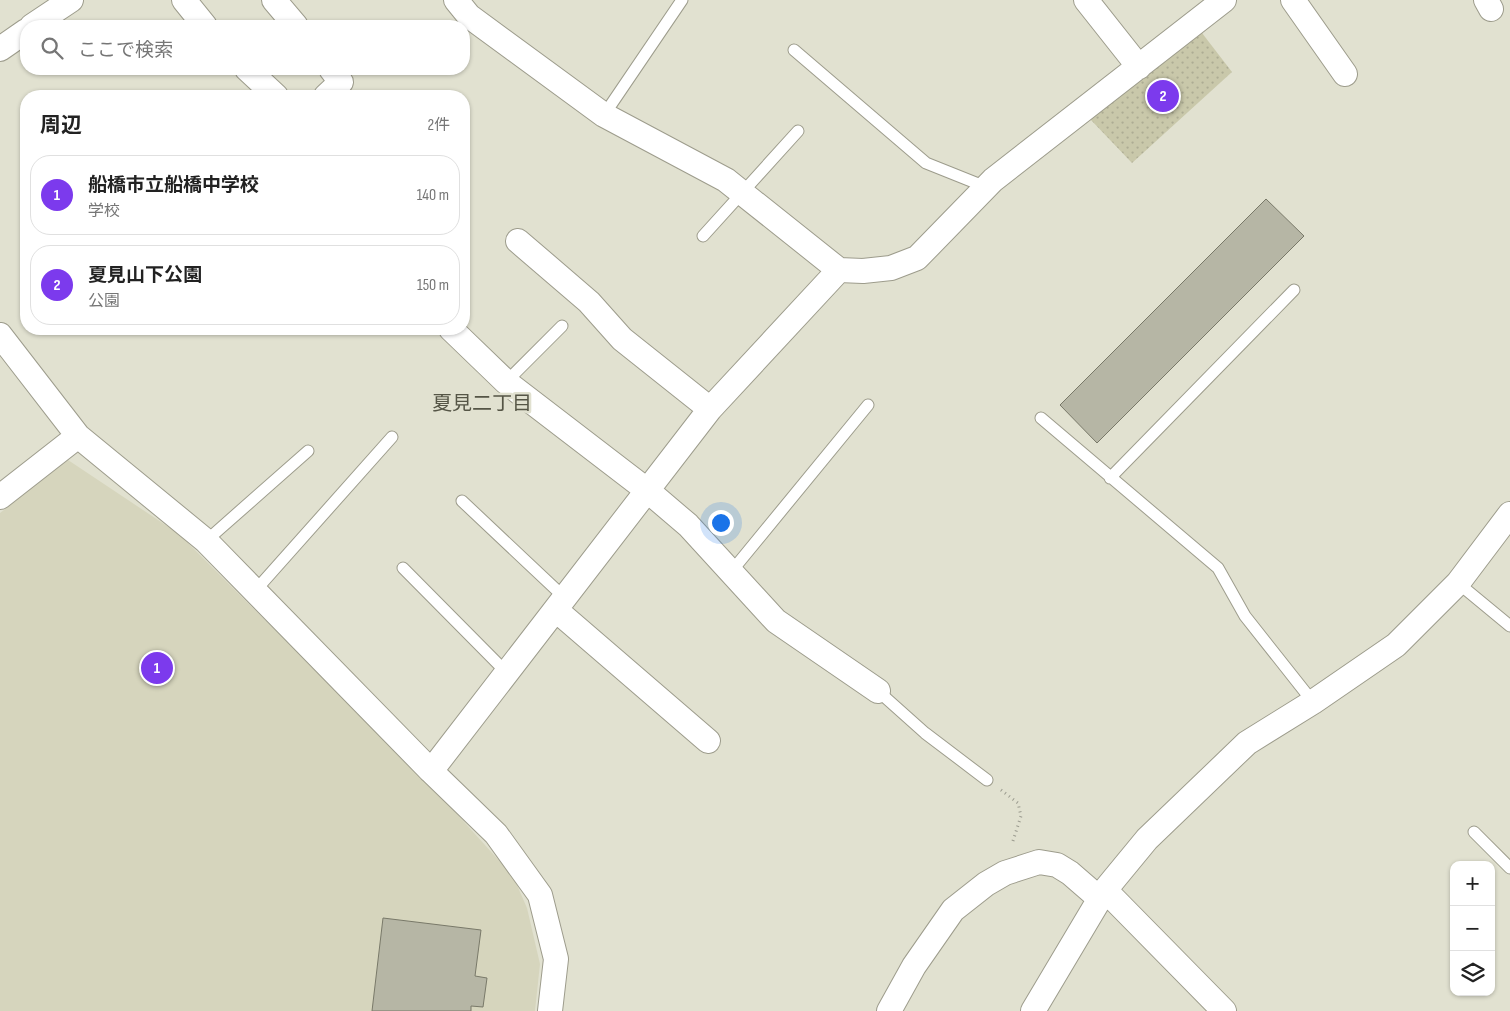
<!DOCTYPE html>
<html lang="ja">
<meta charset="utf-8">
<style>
:root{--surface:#fff;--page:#f6f6f6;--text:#222;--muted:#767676;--line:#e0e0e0;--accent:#7c3aed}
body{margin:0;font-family:"Sofia Sans Condensed","Noto Sans JP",sans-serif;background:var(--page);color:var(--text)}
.controls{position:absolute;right:15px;bottom:15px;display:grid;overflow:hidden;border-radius:10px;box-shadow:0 1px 4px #0004}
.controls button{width:45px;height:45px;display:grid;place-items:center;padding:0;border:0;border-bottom:1px solid var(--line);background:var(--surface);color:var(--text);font:25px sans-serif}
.you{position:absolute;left:720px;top:522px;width:18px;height:18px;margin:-12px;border:4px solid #fff;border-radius:50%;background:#1a73e8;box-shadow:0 0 0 8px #1a73e833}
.badge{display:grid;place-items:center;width:32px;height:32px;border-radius:50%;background:var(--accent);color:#fff;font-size:16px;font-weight:700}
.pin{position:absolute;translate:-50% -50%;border:2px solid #fff;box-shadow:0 1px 5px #0006}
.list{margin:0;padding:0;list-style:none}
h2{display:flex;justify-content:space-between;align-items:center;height:65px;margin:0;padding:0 20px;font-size:21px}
h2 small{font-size:16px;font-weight:400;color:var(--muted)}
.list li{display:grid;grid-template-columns:32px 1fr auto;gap:15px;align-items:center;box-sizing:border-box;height:80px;margin:0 10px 10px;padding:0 10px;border:1px solid var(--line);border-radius:20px}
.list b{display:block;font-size:19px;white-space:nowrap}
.list p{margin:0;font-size:16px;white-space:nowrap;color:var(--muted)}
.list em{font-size:16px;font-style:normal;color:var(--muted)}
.icon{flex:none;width:28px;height:28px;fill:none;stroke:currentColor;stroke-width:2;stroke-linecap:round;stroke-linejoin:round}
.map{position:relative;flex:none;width:1510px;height:1011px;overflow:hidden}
.search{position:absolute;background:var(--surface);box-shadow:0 1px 4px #0004;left:20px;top:20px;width:450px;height:55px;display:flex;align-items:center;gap:12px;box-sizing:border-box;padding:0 18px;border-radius:20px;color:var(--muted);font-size:19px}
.panel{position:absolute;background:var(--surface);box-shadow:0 1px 4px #0004;left:20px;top:90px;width:450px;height:245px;border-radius:20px}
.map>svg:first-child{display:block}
</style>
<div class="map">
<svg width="1510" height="1011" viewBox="0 0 1510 1011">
<defs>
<pattern id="park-dots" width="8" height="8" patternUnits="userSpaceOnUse" patternTransform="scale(1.25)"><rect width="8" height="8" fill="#c9c8aa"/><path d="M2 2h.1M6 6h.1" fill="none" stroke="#adac93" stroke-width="1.8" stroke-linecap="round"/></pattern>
</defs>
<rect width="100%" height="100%" fill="#e1e1d0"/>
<path fill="#d6d5bd" d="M68 460 179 534 447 803 513 876 527 908 540 964 535 1011H0V513Z"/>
<path fill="url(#park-dots)" d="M1202 33 1232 72 1132 163 1090 119Z"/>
<path fill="#b6b6a5" stroke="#797969" d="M1266 199 1304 236 1097 443 1060 405Z
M383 918 481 930 475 976 487 978 483 1007 471 1006V1011H372Z"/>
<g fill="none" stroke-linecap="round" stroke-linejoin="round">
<g stroke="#9d9c8c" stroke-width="13">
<path id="service" d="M794 50 926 163 986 187
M604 115 682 0
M703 236 798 131
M506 382 562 326
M1041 418 1218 568 1245 616 1313 702
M1110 478 1294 290
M462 501 565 598
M206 541 308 451
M403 568 507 673
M731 572 868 405
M1458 583 1510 626
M255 591 392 437
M878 691 925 733 987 780
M1474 832 1510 868"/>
</g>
<g stroke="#9d9c8c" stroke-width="26">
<path id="minor" d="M184 0 205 26
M274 0 296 26
M456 0 469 16 604 115 726 180 839 270 863 271 891 268 917 258 993 180 1224 0
M1086 0 1139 67
M1293 0 1345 74
M1486 0 1491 9
M32 26 71 0
M0 49 26 31
M247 69 276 96
M326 96 341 82 331 69
M518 241 589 302 622 339 710 409
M451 329 506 382 648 491 688 525 776 621 878 691
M0 335 78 436 206 541 431 771 496 834 540 895 556 959 550 1011
M0 497 78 436
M556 610 708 741
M431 771 710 409 839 270
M1105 890 1224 1011
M889 1011 914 966 953 910 986 884 1005 873 1039 862 1057 865 1070 873 1100 899
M1033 1011 1105 890 1147 839 1247 743 1313 702 1396 645 1458 583 1510 514"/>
</g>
<path stroke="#9b9b8f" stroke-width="3" stroke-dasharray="1 4" stroke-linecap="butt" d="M1001 790 1018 803 1021 816 1012 844"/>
<use href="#service" stroke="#fff" stroke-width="11"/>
<use href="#minor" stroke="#fff" stroke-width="24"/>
</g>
<g text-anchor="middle" stroke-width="5" stroke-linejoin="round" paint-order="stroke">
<g font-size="20" fill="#555546" stroke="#e1e1d0">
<text x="482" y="410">夏見二丁目</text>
</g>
</g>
</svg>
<div class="controls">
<button>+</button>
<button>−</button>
<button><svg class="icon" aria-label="layers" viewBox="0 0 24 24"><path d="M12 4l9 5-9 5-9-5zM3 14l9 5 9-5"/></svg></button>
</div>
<div class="you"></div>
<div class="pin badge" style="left:157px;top:668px">1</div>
<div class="pin badge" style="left:1163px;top:96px">2</div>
<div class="search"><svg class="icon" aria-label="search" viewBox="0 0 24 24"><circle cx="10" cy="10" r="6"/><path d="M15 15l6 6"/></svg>ここで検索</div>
<section class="panel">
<h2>周辺<small>2件</small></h2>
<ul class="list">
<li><span class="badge">1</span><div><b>船橋市立船橋中学校</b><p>学校</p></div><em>140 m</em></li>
<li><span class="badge">2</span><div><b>夏見山下公園</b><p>公園</p></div><em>150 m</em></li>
</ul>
</section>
</div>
